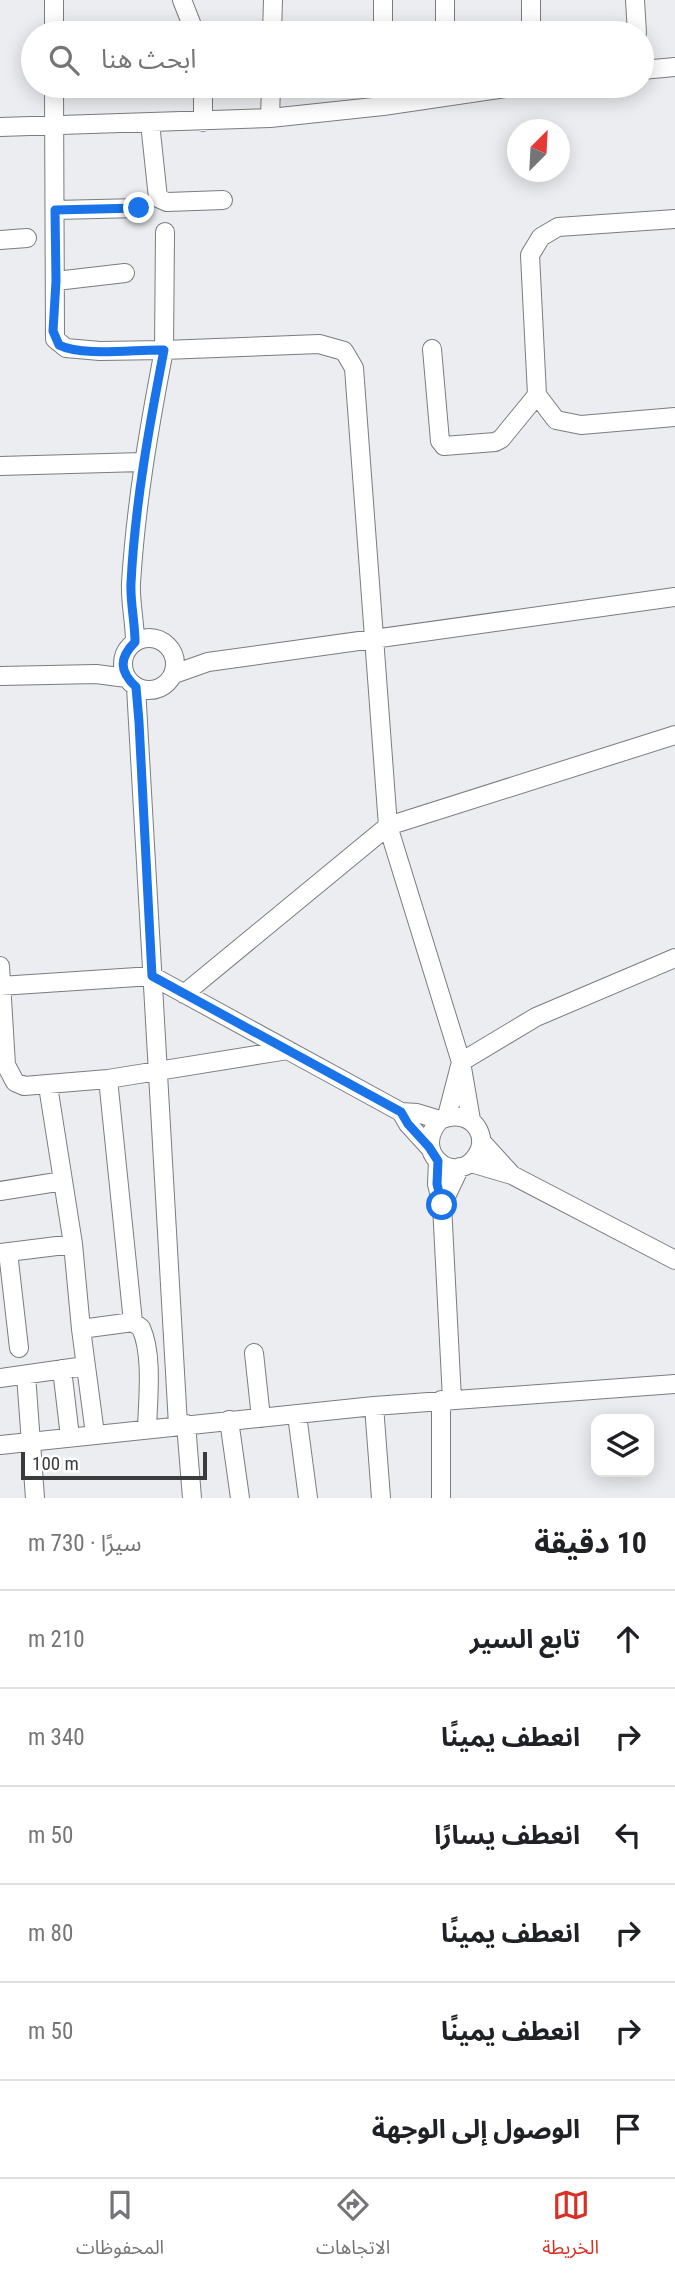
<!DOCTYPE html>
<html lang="ar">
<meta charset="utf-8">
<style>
:root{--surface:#fff;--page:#f6f6f6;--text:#202124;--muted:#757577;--line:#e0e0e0;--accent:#d93025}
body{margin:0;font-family:"Roboto Condensed","Noto Sans Arabic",sans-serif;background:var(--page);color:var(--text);direction:rtl}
.controls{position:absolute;right:21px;bottom:21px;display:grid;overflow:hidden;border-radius:14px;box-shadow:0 4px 18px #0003}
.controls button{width:63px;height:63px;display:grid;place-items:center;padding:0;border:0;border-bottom:2px solid var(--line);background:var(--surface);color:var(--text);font:35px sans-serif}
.compass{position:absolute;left:507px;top:119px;width:63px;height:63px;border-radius:50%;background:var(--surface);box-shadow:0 4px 18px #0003;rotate:24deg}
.scale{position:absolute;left:21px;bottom:18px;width:186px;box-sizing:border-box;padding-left:7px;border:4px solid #3a3b3c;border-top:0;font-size:19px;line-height:24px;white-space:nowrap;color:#3a3b3c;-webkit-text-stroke:5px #fff;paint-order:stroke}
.stop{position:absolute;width:21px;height:21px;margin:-16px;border:5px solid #1a73e8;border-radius:50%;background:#fff}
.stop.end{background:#1a73e8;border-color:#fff;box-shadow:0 2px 7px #0008}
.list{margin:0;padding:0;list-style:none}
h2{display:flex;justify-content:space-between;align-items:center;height:91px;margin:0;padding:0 28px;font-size:30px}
h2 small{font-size:23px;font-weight:400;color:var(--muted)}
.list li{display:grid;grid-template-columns:46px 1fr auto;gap:21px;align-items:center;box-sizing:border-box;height:98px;padding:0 28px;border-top:2px solid var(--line)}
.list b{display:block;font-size:26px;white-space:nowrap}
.list em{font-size:23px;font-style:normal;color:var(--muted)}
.icon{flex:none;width:38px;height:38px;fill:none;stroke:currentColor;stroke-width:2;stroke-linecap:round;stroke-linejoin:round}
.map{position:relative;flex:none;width:675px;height:1498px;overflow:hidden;direction:ltr}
.search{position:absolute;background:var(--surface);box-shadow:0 4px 18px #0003;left:21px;right:21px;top:21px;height:77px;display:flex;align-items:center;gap:18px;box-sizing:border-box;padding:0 24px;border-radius:38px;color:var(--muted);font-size:26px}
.sheet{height:679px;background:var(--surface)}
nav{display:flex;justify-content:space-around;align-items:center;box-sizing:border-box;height:98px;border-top:2px solid var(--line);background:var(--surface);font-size:19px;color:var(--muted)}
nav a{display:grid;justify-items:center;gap:4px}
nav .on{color:var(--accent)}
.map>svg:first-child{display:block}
</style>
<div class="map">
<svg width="675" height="1498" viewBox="0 0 675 1498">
<rect width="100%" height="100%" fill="#ebedf0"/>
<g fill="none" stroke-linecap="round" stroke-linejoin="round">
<g stroke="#7a7c7f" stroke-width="20">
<path id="minor" d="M54 0V33
M182 0 195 33
M445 0V33
M531 0V33
M635 0 637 33
M272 33 273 0
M383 33V0
M642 70 675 67
M54 86 55 339 66 348 100 351 164 350 165 232
M383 106V86
M270 118 271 86
M203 122V86
M150 123 158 198 167 202 223 200
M0 127 270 118 383 106 520 86
M55 210 139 208
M675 219 558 227 541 237 530 255 537 395 556 420 581 425 675 417
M0 240 27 238
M56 281 125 273
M432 349 440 441 444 446 495 442 501 439 537 395
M0 466 142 462
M123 664a26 26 0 1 1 52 0a26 26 0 1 1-52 0Z
M135 642C135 622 130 602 131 583 136 503 149 428 164 350L319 344 344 351 354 368 388 826 461 1062 471 1120
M174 674 208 662 675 597
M0 676 96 674 127 678
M136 687 178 1425
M0 966 6 1065 15 1082 24 1086 108 1079 288 1050
M0 986 152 976 401 1112 417 1113 440 1120C454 1113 474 1116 480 1134 483 1143 480 1152 474 1159 452 1185 411 1151 440 1120
M184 994 388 826 675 735
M108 1079 133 1322
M48 1086 73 1244 81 1329 95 1434
M401 1112 408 1124 429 1147
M447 1116 461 1062 536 1017 675 958
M481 1141 512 1175
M438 1161 437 1184 442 1205 452 1399
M471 1163 512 1175 675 1260
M0 1191 63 1181
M442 1205 460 1167
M8 1252 19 1348
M0 1253 73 1244
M81 1329 133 1322 141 1328C153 1354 148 1399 147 1428
M254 1353 261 1418
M62 1369 70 1437
M26 1375 35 1498
M0 1378 85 1366
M374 1406 381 1498
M297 1415 308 1498
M229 1420 240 1498
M186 1424 192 1498
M0 1445 374 1406 675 1384
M441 1498V1400"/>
</g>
<use href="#minor" stroke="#fff" stroke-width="18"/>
</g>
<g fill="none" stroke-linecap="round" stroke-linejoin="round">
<path stroke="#1a73e8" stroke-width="9" d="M139 208 55 210 56 281 53 331 59 345C82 357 137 349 164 350 149 427 135 504 131 583 130 602 135 622 135 642 119 658 119 671 136 687L139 722 152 976 401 1112 408 1124 429 1147 438 1161 437 1184 442 1205"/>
</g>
</svg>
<div class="controls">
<button><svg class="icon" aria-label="layers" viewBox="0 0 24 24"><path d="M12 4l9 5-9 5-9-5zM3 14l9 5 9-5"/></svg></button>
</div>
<svg class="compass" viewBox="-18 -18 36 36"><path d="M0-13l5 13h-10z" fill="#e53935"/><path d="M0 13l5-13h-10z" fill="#757577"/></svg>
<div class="scale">100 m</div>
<div class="stop" style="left:442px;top:1205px"></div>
<div class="stop end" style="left:139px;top:208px"></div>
<div class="search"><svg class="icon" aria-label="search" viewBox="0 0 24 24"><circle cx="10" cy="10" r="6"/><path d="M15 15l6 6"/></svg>ابحث هنا</div>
</div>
<section class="sheet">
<h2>10 دقيقة<small>سيرًا · 730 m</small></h2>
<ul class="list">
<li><svg class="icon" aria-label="ahead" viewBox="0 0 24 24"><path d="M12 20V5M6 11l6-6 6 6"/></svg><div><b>تابع السير</b></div><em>210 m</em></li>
<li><svg class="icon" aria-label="right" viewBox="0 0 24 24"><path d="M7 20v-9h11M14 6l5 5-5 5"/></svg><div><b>انعطف يمينًا</b></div><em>340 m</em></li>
<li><svg class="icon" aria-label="left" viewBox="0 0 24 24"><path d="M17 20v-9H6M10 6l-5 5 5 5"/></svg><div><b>انعطف يسارًا</b></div><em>50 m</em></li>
<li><svg class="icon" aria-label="right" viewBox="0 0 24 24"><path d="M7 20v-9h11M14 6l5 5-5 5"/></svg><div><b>انعطف يمينًا</b></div><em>80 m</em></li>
<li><svg class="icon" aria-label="right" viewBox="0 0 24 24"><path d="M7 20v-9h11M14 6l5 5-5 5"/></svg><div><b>انعطف يمينًا</b></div><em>50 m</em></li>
<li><svg class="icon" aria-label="arrive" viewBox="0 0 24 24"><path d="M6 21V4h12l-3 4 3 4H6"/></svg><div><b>الوصول إلى الوجهة</b></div></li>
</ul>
</section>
<nav>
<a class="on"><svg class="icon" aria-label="map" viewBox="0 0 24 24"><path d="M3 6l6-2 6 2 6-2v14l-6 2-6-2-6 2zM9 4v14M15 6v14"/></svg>الخريطة</a>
<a><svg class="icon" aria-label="directions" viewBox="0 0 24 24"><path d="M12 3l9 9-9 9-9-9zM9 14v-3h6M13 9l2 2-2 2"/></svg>الاتجاهات</a>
<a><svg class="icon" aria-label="saved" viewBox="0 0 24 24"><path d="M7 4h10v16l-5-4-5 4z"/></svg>المحفوظات</a>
</nav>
